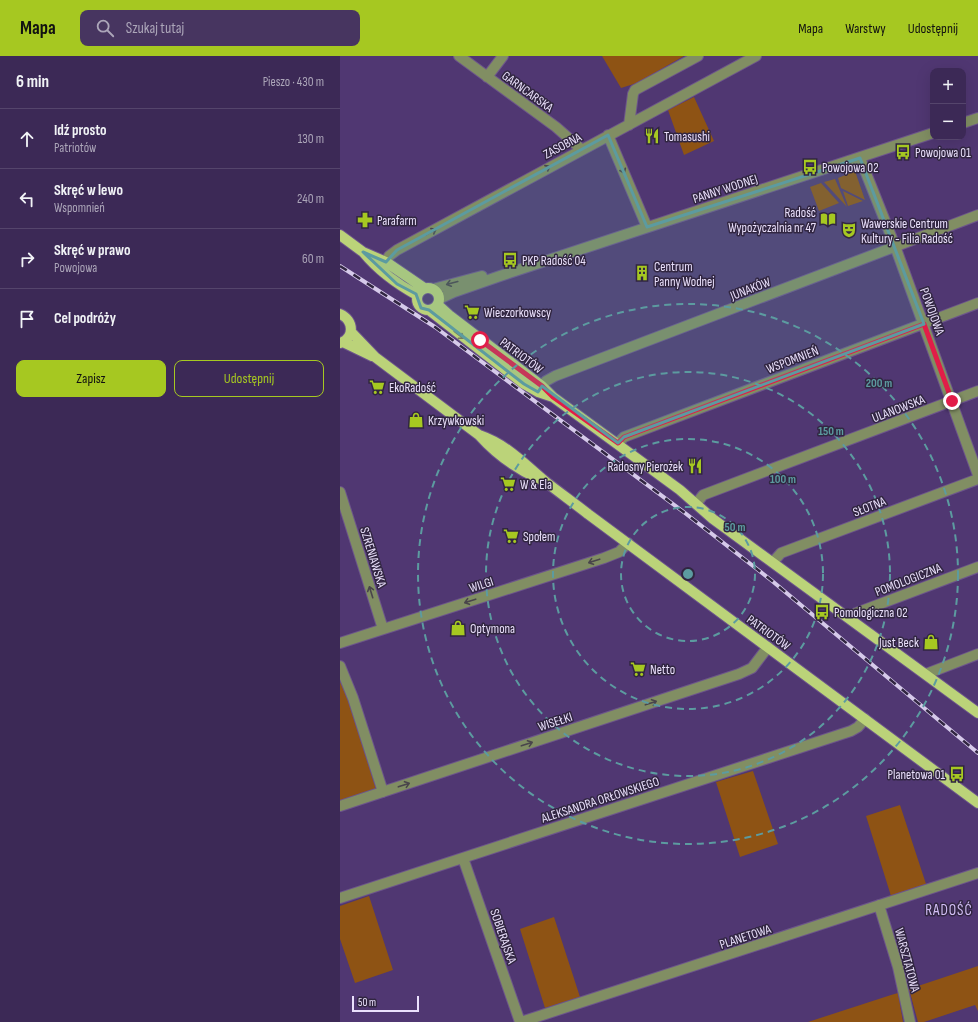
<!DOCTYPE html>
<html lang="pl">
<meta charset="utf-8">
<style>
:root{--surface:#3c2956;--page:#473560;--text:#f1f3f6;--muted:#aca6b9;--line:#55456c;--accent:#a6c821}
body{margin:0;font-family:"Sofia Sans Condensed",sans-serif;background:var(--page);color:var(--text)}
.controls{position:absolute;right:12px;top:12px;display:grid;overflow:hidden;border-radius:8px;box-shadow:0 4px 16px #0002}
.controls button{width:36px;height:36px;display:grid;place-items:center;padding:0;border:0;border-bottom:1px solid var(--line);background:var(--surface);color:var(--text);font:20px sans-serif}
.scale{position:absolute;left:12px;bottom:10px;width:67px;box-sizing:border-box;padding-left:4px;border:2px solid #eae0fc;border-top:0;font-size:11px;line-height:14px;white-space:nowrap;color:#eae0fc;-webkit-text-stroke:3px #312641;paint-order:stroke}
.stop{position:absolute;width:12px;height:12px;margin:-9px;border:3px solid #e11d48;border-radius:50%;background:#fff}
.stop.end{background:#e11d48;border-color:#fff;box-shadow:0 1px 4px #0008}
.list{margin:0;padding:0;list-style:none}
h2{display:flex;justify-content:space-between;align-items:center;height:52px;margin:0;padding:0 16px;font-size:17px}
h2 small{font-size:13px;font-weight:400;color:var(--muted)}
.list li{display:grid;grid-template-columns:26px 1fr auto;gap:12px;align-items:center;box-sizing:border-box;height:60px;padding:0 16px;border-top:1px solid var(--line)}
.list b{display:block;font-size:15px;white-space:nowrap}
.list p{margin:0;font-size:13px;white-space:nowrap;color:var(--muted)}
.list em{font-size:13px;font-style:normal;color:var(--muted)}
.actions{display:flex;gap:8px;padding:12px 16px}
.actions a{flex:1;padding:9px 0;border:1px solid var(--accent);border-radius:8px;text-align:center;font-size:14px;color:var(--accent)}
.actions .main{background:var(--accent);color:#111}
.icon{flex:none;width:22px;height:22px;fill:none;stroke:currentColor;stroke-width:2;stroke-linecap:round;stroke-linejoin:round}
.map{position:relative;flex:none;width:638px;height:966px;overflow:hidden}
header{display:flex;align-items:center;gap:24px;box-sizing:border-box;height:56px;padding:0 20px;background:var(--accent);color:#111}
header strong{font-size:19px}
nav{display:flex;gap:22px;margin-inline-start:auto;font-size:14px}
.search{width:280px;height:36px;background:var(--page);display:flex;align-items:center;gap:10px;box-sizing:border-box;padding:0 14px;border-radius:8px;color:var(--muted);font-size:15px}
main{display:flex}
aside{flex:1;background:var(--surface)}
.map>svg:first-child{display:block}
</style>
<header>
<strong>Mapa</strong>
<div class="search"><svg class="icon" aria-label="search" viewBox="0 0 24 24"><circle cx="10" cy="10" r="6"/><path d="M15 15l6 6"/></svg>Szukaj tutaj</div>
<nav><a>Mapa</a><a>Warstwy</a><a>Udostępnij</a></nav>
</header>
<main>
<aside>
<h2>6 min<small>Pieszo · 430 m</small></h2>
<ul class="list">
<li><svg class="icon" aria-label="ahead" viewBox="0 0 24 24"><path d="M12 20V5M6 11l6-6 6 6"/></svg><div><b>Idź prosto</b><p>Patriotów</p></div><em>130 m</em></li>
<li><svg class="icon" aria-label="left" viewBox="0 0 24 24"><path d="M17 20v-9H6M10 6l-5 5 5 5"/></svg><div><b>Skręć w lewo</b><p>Wspomnień</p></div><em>240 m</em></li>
<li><svg class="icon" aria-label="right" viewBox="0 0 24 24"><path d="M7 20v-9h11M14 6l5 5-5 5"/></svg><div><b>Skręć w prawo</b><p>Powojowa</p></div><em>60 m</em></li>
<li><svg class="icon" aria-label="arrive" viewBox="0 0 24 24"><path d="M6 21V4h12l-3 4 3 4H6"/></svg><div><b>Cel podróży</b></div></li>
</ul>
<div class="actions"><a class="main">Zapisz</a><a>Udostępnij</a></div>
</aside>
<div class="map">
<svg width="638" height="966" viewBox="0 0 638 966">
<rect width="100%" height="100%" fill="#503772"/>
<path fill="#8e5314" d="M262 0H344L297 27 281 32Z
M354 41 374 85 344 99 328 54Z
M515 115 525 144 501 132 498 122Z
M495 123 507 151 484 126Z
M481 127 499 147 479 155 470 131Z
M503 135 523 145 508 150Z
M0 626 5 634 36 733 0 745Z
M413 715 438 788 400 801 376 726Z
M560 749 586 828 551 840 526 760Z
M29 840 53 914 15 927 0 883V850Z
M214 861 240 941 205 952 180 873Z
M638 910V955L635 949 584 966H578L569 933Z
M558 937 563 966H468L551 939Z"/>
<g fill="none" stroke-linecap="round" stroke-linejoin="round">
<g stroke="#6c558b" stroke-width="12">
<path id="minor" d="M119 0 216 71 241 93
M147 21 163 0
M623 67 638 62
M289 69 293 38 295 34 358 0
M268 79 307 171
M520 102 555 190 638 419
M46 206 49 200 57 194C176 129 297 65 416 0
M93 233 142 220
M99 243 114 236 160 220 593 77
M198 336 206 325 215 320 638 159
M278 387 284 381 638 247
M0 436 43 573
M356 448 363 439 638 335
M433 506 441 497 638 423
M509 562 516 557 638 511
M0 587 264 502 279 496 288 487
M0 610 13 642 43 736
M586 618 638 598
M0 750 399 618 412 612 428 591
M123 802 180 966
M0 842 511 675 518 671 525 663
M539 849 558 911 570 966
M181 966 638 817"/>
</g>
<g stroke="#6c558b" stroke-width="12">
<path id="major" d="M0 179 23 196 46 206 84 232
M24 197C39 215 57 228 77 239
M77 243a11 11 0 1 1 22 0a11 11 0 1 1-22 0Z
M98 249 109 259 202 330 213 341 340 434 373 463 638 657
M89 254 184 328 198 336 213 341
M0 258C14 264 15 282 0 287
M11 276 35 301 139 379C155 397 177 413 199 423
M3 286 32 300
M139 379C168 389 184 408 206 426 220 437 234 447 248 458L638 747"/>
</g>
<use href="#minor" stroke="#818e63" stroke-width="10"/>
<use href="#major" stroke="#bbd379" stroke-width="10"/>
<g stroke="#d6caea" stroke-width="4">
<path id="rail" d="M0 210 95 271 345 457 431 524 638 697"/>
</g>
<use href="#rail" stroke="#312641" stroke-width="2.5" stroke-dasharray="8" stroke-linecap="butt"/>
</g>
<defs><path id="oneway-shaft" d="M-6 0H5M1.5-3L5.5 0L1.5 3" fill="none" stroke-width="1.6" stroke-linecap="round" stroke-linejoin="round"/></defs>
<g stroke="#49454b">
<use href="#oneway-shaft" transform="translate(282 112) rotate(67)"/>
<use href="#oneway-shaft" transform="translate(205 113) rotate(-29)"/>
<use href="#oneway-shaft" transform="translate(91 176) rotate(-29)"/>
<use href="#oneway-shaft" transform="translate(112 227) rotate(165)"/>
<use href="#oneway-shaft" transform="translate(254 505) rotate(162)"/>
<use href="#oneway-shaft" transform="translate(31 536) rotate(-107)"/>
<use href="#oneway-shaft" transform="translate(130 545) rotate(162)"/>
<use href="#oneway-shaft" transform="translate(311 647) rotate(-18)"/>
<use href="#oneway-shaft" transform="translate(187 688) rotate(-18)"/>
<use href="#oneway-shaft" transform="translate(64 729) rotate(-18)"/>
</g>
<use stroke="#767c5d" href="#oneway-shaft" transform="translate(119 279) rotate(37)"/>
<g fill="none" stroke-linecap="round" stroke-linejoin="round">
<path stroke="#e11d48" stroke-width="5" d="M140 284 202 330 213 341 278 387 284 381 584 268 612 345"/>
</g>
<path fill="#5c9ba0" fill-opacity="0.2" stroke="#5c9ba0" stroke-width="3" stroke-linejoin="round" d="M268 79 307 171 520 102 584 268 284 381 278 387 202 330 198 336 184 328 89 254 81 252 76 238 57 228 23 196 46 206 57 194Z"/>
<g fill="none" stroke="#5c9ba0" stroke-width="2" stroke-dasharray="7 5">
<circle cx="348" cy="518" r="67"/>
<circle cx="348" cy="518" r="135"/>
<circle cx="348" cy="518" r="202"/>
<circle cx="348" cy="518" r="270"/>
</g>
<defs>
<g id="restaurant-bare" transform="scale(1.2)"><path d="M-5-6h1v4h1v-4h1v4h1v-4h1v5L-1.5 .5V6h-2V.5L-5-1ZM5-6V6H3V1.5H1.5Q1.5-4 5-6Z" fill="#a6c821" stroke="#312641" stroke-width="2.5" paint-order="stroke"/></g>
<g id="bus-bare" transform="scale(1.2)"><path d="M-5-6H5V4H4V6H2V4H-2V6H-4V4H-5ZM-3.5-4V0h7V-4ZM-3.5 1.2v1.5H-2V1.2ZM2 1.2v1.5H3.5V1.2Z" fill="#a6c821" stroke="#312641" stroke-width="2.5" paint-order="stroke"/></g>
<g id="library-bare" transform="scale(1.2)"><path d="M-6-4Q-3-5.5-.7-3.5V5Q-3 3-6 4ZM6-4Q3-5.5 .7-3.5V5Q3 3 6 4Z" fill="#a6c821" stroke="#312641" stroke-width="2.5" paint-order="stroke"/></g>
<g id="pharmacy-bare" transform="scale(1.2)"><path d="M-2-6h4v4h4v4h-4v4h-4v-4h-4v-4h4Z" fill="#a6c821" stroke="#312641" stroke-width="2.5" paint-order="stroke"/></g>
<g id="theatre-bare" transform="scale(1.2)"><path d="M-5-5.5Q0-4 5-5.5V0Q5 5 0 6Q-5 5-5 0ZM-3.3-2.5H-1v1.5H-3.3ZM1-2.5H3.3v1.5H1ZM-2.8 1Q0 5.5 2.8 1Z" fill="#a6c821" stroke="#312641" stroke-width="2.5" paint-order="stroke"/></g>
<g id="building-bare" transform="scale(1.2)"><path d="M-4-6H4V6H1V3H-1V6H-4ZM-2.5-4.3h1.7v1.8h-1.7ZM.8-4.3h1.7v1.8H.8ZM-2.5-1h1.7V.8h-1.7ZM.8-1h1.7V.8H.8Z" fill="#a6c821" stroke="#312641" stroke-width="2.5" paint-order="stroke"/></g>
<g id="supermarket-bare" transform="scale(1.2)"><path d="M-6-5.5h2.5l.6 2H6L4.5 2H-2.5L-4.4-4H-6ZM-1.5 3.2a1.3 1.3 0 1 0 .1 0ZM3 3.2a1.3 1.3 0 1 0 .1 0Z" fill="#a6c821" stroke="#312641" stroke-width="2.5" paint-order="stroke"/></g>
<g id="shop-bare" transform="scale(1.2)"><path d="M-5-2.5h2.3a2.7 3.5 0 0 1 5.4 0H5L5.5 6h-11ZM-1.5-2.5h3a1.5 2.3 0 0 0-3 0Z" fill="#a6c821" stroke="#312641" stroke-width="2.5" paint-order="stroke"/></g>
</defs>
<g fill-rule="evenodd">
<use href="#restaurant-bare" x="312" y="80"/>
<use href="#bus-bare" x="563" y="96"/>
<use href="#bus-bare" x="470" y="111"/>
<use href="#library-bare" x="488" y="163"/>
<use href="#pharmacy-bare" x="25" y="164"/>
<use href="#theatre-bare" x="509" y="174"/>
<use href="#bus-bare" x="170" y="204"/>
<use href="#building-bare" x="302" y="217"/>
<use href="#supermarket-bare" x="132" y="256"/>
<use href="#supermarket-bare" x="37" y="331"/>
<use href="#shop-bare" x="76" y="364"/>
<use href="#restaurant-bare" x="355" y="410"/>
<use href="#supermarket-bare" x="168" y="428"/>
<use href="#supermarket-bare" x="171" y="480"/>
<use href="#bus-bare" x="482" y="556"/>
<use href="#shop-bare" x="118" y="572"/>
<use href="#shop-bare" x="591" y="586"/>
<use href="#supermarket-bare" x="298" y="613"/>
<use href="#bus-bare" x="617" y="718"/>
</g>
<g text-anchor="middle" stroke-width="3" stroke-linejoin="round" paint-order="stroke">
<g font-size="13" fill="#eae0fc" stroke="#312641">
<text transform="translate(188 35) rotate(36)" y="5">GARNCARSKA</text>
<text transform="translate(222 89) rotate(-28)" y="5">ZASOBNA</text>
<text transform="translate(385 132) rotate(-18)" y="5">PANNY WODNEJ</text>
<text transform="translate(410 232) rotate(-21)" y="5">JUNAKÓW</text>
<text transform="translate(593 255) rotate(70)" y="5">POWOJOWA</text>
<text transform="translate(182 299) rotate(37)" y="5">PATRIOTÓW</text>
<text transform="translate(452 303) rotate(-21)" y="5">WSPOMNIEŃ</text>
<text transform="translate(558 352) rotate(-21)" y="5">ULANOWSKA</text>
<text transform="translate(529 450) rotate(-21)" y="5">SŁOTNA</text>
<text transform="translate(34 501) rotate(73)" y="5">SZRENIAWSKA</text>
<text transform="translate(568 523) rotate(-21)" y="5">POMOLOGICZNA</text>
<text transform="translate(141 528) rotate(-18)" y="5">WILGI</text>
<text transform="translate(429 576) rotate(36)" y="5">PATRIOTÓW</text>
<text transform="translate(215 665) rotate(-18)" y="5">WISEŁKI</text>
<text transform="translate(260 743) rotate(-18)" y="5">ALEKSANDRA ORŁOWSKIEGO</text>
<text transform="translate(164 880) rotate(71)" y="5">SOBIERAJSKA</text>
<text transform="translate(405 880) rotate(-18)" y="5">PLANETOWA</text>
<text transform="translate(568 904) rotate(75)" y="5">WARSZTATOWA</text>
</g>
<g font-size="13" fill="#eae0fc" stroke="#312641" text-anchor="start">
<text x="324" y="85">Tomasushi</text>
<text x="575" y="101">Powojowa 01</text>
<text x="482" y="116">Powojowa 02</text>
<text x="476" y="161" text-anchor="end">Radość<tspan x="476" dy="15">Wypożyczalnia nr 47</tspan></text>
<text x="37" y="169">Parafarm</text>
<text x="521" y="172">Wawerskie Centrum<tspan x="521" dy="15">Kultury - Filia Radość</tspan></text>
<text x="182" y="209">PKP Radość 04</text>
<text x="314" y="215">Centrum<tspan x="314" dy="15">Panny Wodnej</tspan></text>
<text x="144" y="261">Wieczorkowscy</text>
<text x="49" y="336">EkoRadość</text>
<text x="88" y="369">Krzywkowski</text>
<text x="343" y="415" text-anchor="end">Radosny Pierożek</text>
<text x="180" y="433">W &amp; Ela</text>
<text x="183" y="485">Społem</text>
<text x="494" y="561">Pomologiczna 02</text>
<text x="130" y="577">Optymona</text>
<text x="579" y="591" text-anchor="end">Just Beck</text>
<text x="310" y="618">Netto</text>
<text x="605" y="723" text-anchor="end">Planetowa 01</text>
</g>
<g font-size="15" letter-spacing="1" fill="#d2bef5" stroke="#312641">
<text x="609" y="859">RADOŚĆ</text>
</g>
</g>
<circle cx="348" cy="518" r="6" fill="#5c9ba0" stroke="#312641" stroke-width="2"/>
<g font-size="12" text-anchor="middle" font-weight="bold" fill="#5c9ba0" stroke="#312641" stroke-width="3" stroke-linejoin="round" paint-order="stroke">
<text x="539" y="331">200 m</text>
<text x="491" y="379">150 m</text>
<text x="443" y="427">100 m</text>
<text x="395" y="475">50 m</text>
</g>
</svg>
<div class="controls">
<button>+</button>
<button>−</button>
</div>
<div class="scale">50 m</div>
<div class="stop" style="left:140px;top:284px"></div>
<div class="stop end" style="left:612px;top:345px"></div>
</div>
</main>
